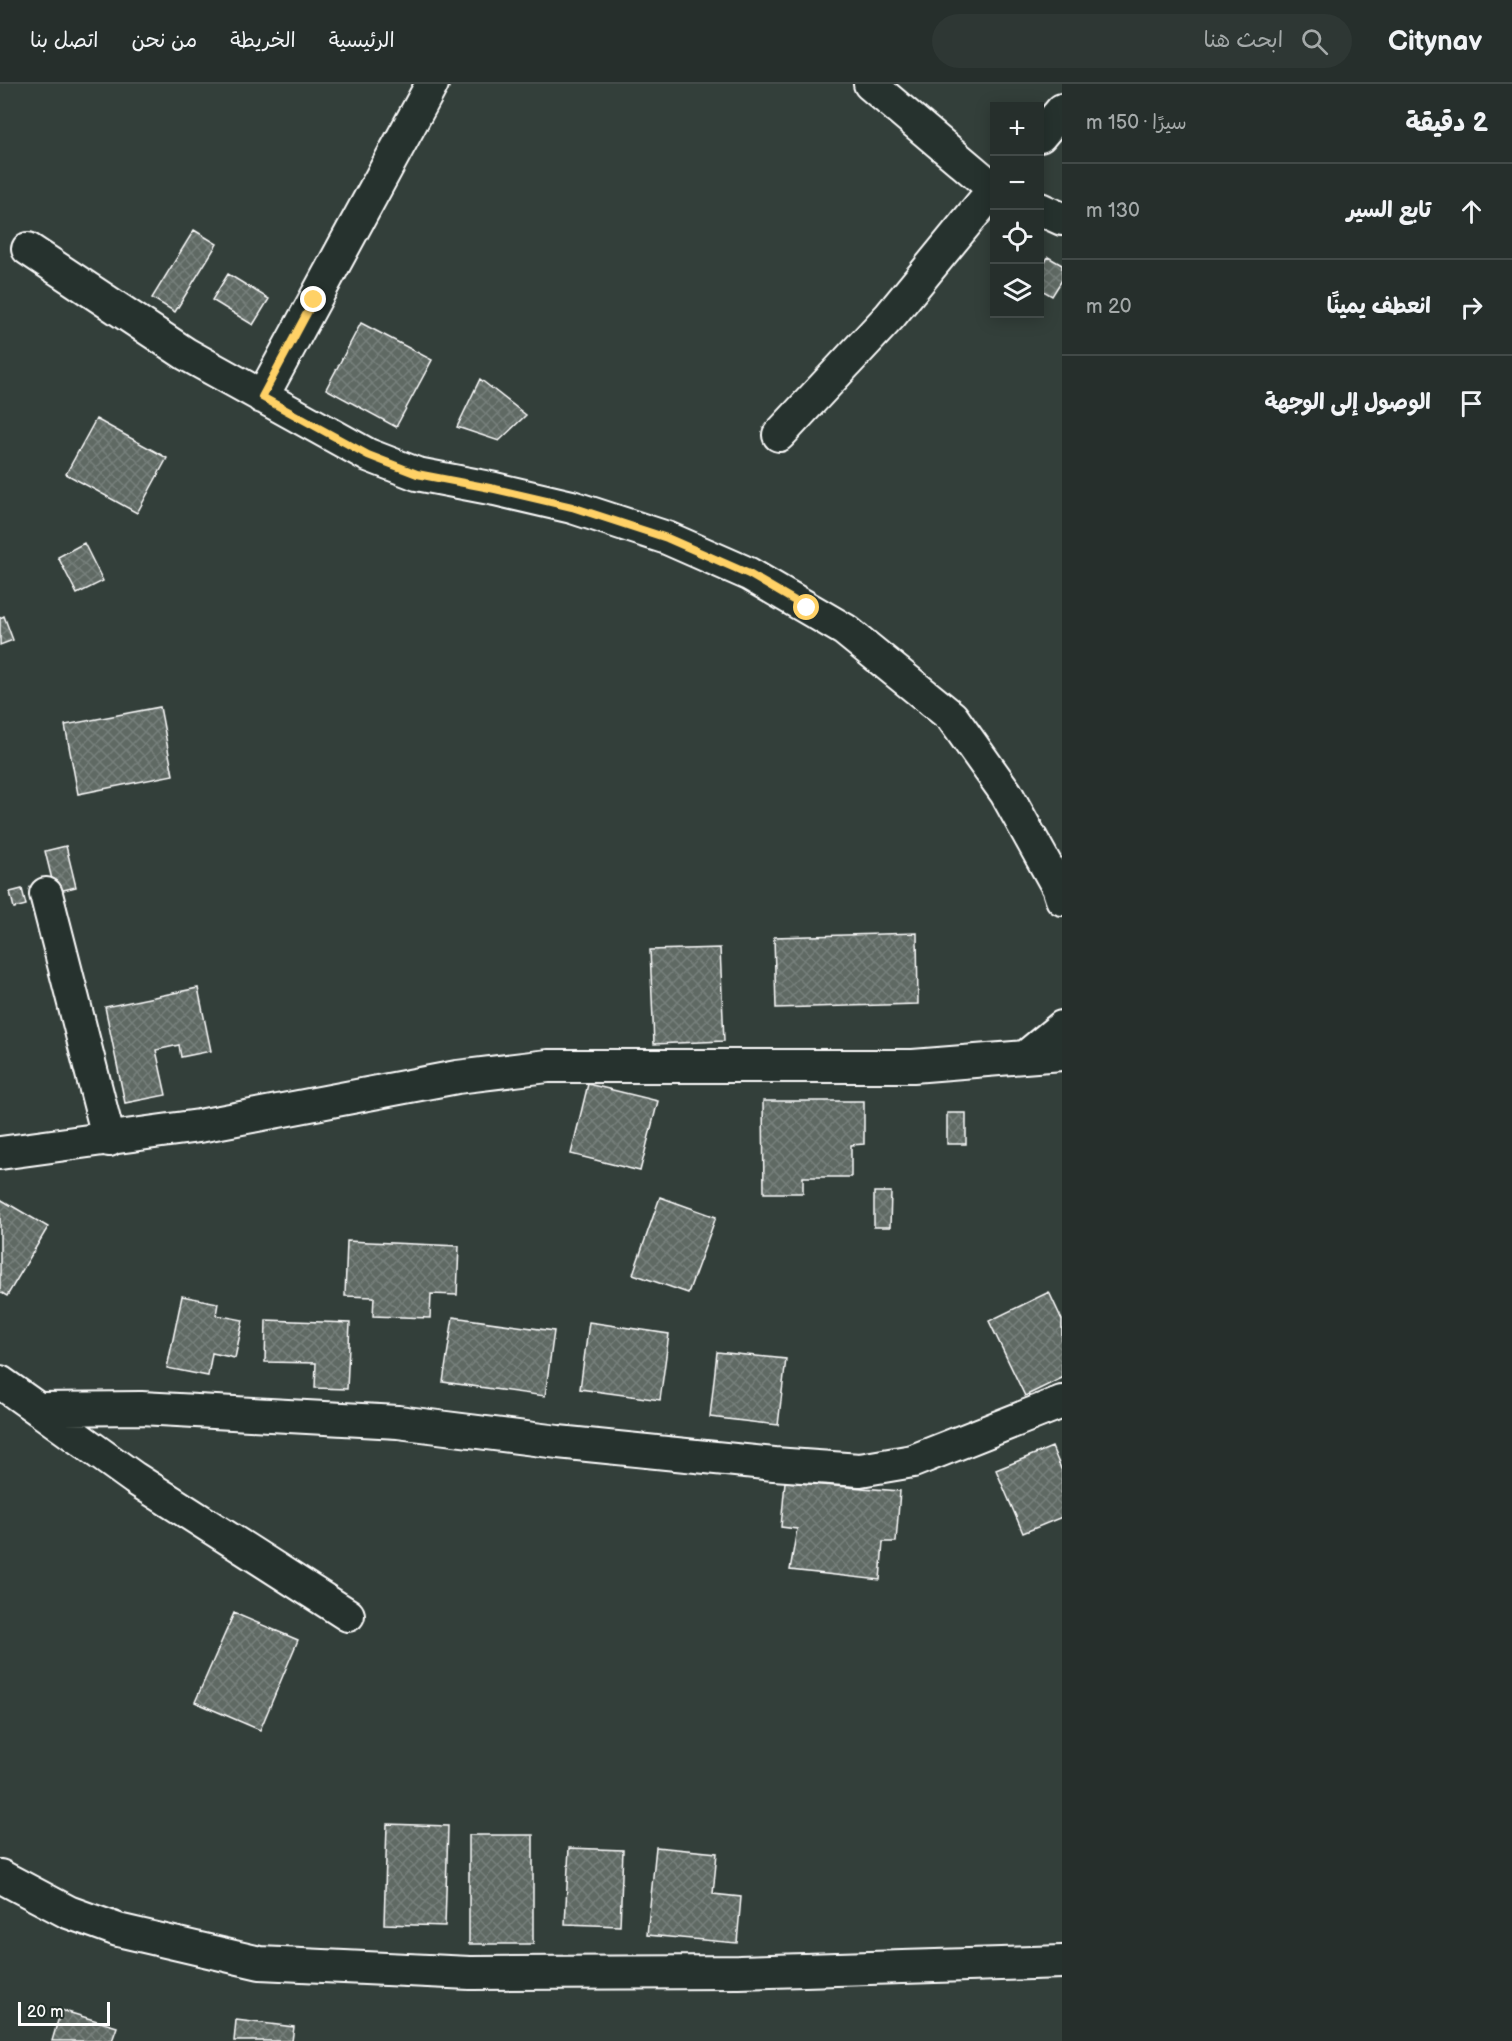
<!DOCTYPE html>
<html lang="ar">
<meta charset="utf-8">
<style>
:root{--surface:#262f2c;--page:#2e3734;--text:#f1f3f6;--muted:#a4a9a9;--line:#424a48}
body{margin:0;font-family:"Balsamiq Sans","Playpen Sans Arabic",sans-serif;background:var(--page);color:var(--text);direction:rtl}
.controls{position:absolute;right:18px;top:18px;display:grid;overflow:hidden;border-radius:0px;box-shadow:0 3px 15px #0003}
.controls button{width:54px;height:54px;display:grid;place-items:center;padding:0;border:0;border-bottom:2px solid var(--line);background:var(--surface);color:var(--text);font:30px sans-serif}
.scale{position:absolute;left:18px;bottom:15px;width:92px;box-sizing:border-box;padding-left:6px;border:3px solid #fff;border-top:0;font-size:16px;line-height:21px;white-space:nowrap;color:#fff;-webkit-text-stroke:4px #26332d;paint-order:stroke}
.stop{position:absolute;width:18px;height:18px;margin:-14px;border:4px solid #ffd166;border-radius:50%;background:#fff}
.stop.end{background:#ffd166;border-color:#fff;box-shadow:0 2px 6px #0008}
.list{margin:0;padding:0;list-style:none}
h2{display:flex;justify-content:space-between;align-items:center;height:78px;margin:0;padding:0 24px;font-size:26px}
h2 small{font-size:20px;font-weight:400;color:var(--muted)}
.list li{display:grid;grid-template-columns:39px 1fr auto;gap:18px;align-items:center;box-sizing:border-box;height:96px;padding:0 24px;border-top:2px solid var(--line)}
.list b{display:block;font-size:22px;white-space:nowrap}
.list em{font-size:20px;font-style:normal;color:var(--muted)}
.icon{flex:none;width:33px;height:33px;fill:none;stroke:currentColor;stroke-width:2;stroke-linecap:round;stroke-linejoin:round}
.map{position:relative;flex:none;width:1062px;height:1957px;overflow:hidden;direction:ltr}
header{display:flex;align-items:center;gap:36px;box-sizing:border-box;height:84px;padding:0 30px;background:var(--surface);border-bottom:2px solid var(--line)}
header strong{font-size:28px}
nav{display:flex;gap:33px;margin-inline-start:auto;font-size:21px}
.search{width:420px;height:54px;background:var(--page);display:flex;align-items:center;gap:15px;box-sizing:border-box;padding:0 21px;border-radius:33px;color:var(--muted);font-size:22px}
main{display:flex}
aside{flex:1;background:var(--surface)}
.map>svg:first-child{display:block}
</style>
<header>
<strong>Citynav</strong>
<div class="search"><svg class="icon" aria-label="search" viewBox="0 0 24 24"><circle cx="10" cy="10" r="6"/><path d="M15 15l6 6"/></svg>ابحث هنا</div>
<nav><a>الرئيسية</a><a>الخريطة</a><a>من نحن</a><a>اتصل بنا</a></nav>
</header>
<main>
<aside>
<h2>2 دقيقة<small>سيرًا · 150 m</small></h2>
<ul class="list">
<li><svg class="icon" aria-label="ahead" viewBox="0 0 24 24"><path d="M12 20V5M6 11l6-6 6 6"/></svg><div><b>تابع السير</b></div><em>130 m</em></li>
<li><svg class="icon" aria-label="right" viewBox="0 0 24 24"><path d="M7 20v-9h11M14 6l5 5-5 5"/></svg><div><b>انعطف يمينًا</b></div><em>20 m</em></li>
<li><svg class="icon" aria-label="arrive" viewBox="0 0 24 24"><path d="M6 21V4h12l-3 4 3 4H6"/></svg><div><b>الوصول إلى الوجهة</b></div></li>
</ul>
</aside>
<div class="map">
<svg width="1062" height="1957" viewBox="0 0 1062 1957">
<defs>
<pattern id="building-cross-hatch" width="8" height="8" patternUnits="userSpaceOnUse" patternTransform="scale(1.5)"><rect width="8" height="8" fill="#5f6964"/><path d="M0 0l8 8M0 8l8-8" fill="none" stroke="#77807b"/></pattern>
</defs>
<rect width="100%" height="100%" fill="#333f3a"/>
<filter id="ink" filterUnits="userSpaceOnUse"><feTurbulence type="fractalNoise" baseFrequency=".0167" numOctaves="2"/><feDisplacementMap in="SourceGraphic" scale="12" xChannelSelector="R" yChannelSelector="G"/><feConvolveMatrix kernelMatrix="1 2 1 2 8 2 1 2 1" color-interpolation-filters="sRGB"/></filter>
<g filter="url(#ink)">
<path fill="url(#building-cross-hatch)" stroke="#fff" stroke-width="1.5" d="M194 146 217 160 175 228 152 214Z
M1048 173 1062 181V196L1052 212 1040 205V187Z
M228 190 269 215 253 241 212 216Z
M361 239 432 276 396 343 326 305Z
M480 295 526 331 499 357 457 343Z
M96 335 167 374 137 429 66 390Z
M84 459 103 497 77 510 58 473Z
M4 532 13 556 0 561V534Z
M160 623 173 691 78 710 65 641Z
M66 762 76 803 55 808 45 767Z
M22 805 26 821 14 824 10 808Z
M917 849 918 920 776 924 774 853Z
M720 864 724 957 654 960 650 866Z
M198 904 211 967 181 973 179 961 156 966 166 1011 125 1019 105 923Z
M588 1000 658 1017 640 1087 571 1070Z
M763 1017H864V1060L851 1061V1093H803V1109H764Z
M947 1029H966V1060H947Z
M874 1108H891L890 1143H874Z
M660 1113 716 1133 688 1209 633 1190Z
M0 1115 48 1143 7 1212 0 1208Z
M347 1157 459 1162 457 1211 431 1210 430 1234 373 1232 374 1213 345 1212Z
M1049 1208 1062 1236V1294L1025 1312 989 1237Z
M182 1212 218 1219 216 1231 243 1236 235 1274 212 1269 208 1292 167 1284Z
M453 1233 554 1247 545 1312 443 1298Z
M266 1236 350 1239 347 1305 315 1304 316 1279 265 1278Z
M589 1238 669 1250 660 1316 580 1305Z
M717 1268 786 1275 778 1341 710 1333Z
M1052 1363 1062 1387V1433L1023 1449 996 1386Z
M785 1398 900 1407 896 1458H883L880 1496 790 1486 797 1445 781 1443Z
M234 1529 298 1556 260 1646 195 1618Z
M387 1740 448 1742 445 1842 384 1840Z
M469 1751H533V1860H469Z
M656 1763 717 1769 713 1810 741 1813 737 1859 647 1851Z
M569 1764 623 1766 620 1842 565 1840Z
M61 1926 117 1943 112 1957H52Z
M236 1936 294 1943 292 1957H234Z"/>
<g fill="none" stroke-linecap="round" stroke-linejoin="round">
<g stroke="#fff" stroke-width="36">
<path id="minor" d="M870 0 994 105
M1040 52 1062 26
M1040 125 1062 135
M28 165 186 270 368 371 417 390 495 405 572 423 667 454 749 490 845 546 952 633 1006 709 1058 803 1062 815
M262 313 432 0
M779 351 890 232 994 105
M46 810 109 1056
M1028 971 1062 943
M0 1069 199 1042 457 993 548 982H913L1062 970
M0 1298 38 1325 141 1324 398 1338 558 1358 774 1380 860 1386 913 1377 1062 1318
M38 1325 134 1394 348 1531
M0 1792 68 1828 118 1846 260 1879 470 1889 739 1888 1062 1878"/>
</g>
<use href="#minor" stroke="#26332d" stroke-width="32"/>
</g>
</g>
<g fill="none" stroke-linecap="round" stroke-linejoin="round" filter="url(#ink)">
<path stroke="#ffd166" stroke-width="8" d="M314 216 262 313 368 371 417 390 495 405 572 423 667 454 749 490 807 524"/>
</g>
</svg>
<div class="controls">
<button>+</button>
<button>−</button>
<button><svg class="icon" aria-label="locate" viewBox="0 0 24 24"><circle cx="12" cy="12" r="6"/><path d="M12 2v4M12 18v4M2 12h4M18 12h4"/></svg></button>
<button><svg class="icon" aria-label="layers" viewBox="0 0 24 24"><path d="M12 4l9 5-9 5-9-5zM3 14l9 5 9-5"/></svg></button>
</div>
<div class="scale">20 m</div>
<div class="stop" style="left:807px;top:524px"></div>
<div class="stop end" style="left:314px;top:216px"></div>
</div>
</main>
